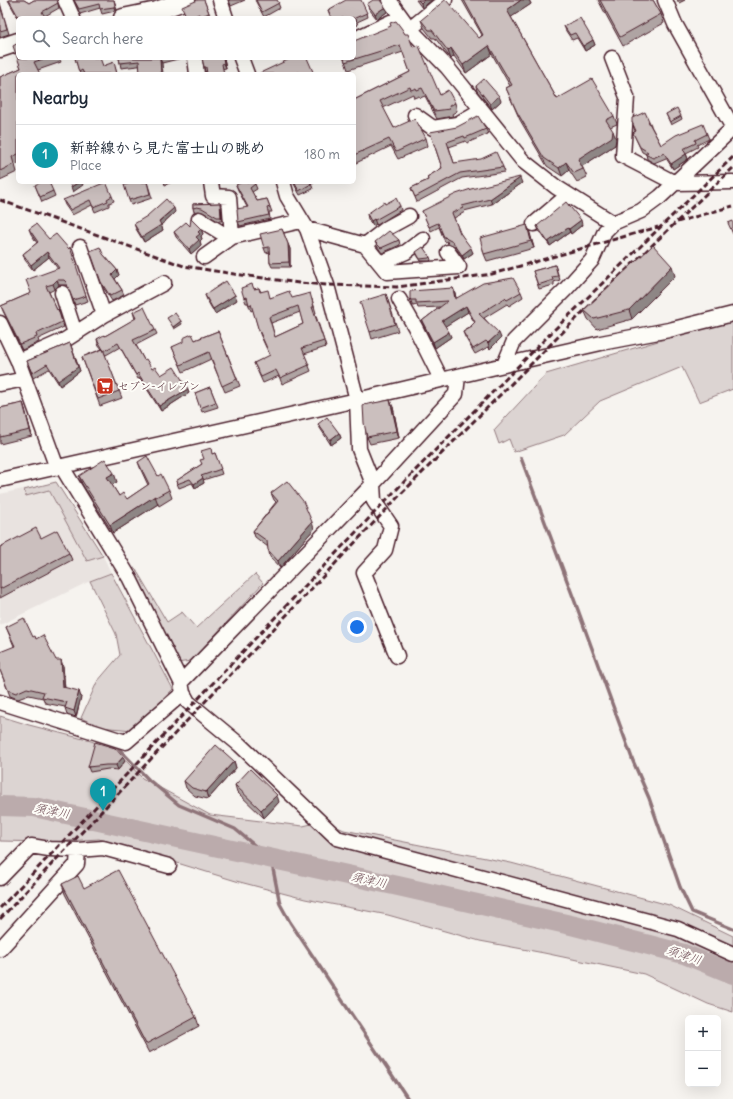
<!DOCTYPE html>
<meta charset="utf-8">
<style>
:root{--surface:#fff;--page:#f2f2f3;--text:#1f2937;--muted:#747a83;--line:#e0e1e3;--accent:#2563eb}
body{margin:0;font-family:Delius,"Klee One",sans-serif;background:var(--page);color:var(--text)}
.controls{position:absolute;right:12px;bottom:12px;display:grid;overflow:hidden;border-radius:6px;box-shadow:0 4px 16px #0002}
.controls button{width:36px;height:36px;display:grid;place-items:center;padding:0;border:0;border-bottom:1px solid var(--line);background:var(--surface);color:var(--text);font:20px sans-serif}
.you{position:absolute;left:357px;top:627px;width:14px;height:14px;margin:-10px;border:3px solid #fff;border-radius:50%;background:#1a73e8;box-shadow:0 0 0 6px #1a73e833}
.badge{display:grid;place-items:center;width:26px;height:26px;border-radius:50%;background:var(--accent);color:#fff;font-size:13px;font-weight:700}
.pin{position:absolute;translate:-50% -33px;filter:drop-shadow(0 1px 2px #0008)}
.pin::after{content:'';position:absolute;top:21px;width:14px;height:12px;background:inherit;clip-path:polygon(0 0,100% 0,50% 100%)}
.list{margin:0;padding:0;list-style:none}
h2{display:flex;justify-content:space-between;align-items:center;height:52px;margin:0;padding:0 16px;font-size:17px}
h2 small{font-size:13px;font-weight:400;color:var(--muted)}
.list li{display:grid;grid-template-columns:26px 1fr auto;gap:12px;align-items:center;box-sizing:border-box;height:60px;padding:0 16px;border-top:1px solid var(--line)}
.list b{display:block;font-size:15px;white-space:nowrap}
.list p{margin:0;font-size:13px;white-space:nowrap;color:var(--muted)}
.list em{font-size:13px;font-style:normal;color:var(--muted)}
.icon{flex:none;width:22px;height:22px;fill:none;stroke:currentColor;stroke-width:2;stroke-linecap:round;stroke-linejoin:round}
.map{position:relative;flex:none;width:733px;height:1099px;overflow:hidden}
.search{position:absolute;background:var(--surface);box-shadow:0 4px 16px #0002;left:16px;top:16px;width:340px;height:44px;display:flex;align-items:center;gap:10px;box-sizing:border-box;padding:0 14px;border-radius:6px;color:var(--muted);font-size:15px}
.panel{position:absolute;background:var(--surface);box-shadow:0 4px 16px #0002;left:16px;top:72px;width:340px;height:112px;border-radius:6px}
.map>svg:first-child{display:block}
</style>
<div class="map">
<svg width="733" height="1099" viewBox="0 0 733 1099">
<rect width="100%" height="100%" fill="#f6f3ef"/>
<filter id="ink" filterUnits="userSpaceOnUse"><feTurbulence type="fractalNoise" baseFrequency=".025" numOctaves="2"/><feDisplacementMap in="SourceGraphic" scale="8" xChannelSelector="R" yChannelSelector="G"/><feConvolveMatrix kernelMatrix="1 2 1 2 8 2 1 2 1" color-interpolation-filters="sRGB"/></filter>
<g filter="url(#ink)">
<path fill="#e9e3e0" d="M56 482 103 556 111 573 90 581 0 625V494Z"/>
<path fill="#dcd4d2" stroke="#937a7e" d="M733 319V389L699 402 682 367 600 401 564 435 514 452 509 439 499 444 494 430 546 374Z
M56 482 103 556 87 561 49 490 26 496 24 490Z
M135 568 167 622 182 612 196 628 255 574 263 583 191 661 177 663 130 570Z
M111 573 173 689 133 730 99 727 81 718 97 682 120 655 116 634 90 581Z
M0 716 29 725 91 741 119 753 142 778 210 815 303 826 324 821 344 830 511 863 669 905 733 936V1012L708 1004 644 974 544 953 480 941 388 915 305 899 236 881 99 839 49 842 0 841Z"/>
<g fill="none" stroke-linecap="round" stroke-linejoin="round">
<path stroke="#8e7378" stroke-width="3.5" d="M521 458 578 610 633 761 649 798 680 887 692 912 733 929
M97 740 117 747 149 780 179 805 235 829 271 859 280 904 290 922 408 1099"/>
<path stroke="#bbabac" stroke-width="20" d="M0 806 34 807 398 886 575 926 684 954 733 974"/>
<g stroke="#4a1f2b" stroke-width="17">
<path id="minor" d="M65 0 73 18
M220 0 226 18
M389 0 410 29 447 67 523 161 556 187 613 223
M665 0 675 24 733 128
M410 29 445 0
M361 36 401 17
M195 58 197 74
M241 58 247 74
M612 58 627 97 623 156 675 183 733 182
M415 115 433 128 457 124 481 110
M211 182 213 196 229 197 232 237
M283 182 287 196 307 229 327 285 357 400 359 449 373 484 374 501 391 526 385 550 364 573 397 656
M199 219 230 238
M534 224 568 195
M307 229 365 245 387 272 459 267 448 252
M365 245 387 228 409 216
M80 247 104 315
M204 257 232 237 301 221
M380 263 406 252 423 239
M62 293 75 333
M399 299 415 327 441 379
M0 323 18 361 57 468
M18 361 65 340 104 315 164 283
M504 365 514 341 566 289 592 260 605 231 613 223 641 211 660 197 733 128
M0 384 25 379
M62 467 129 577 181 682 183 693 188 702 240 745 337 838 678 929 733 954
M0 480 357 400 504 365 601 343 669 330 733 314
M181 682 373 484 456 394 458 376
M0 702 126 742 183 693
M0 878 31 846 49 849 78 850
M0 949 77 864 78 850 103 848 169 866"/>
</g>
<g stroke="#4a1f2b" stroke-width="21">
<path id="major" d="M123 18 157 11 186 0
M0 48 18 42"/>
</g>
<use href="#minor" stroke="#fdfcf7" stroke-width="14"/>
<use href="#major" stroke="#fdfcf7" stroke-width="18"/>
<path stroke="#4a1f2b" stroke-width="3" stroke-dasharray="6 3" stroke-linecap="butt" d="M0 200 184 266 234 274 299 283 327 285 397 287 492 274 658 227
M677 222 733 206
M0 908 393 493 554 330 733 157
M0 919 398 497 599 296 733 168"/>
</g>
<path fill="#afa4a3" stroke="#4a1f2b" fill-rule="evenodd" d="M8 0H24L29 3 34 0H57L59 8 45 16 46 18H18Z
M74 0H114L117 10 115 11 102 14 100 8 80 14Z
M204 0 211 18H186Z
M229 0H245L231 6Z
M255 0H277L280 8 264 17Z
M416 0H432L422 8Z
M462 0H529L531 4 511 17 557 99 614 116 617 124 610 127 616 139 615 145 582 166 587 177 577 182 569 170 562 176 547 166 520 120 506 88 510 86 492 54 466 73 454 56 451 59 435 38H432L424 28 421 20 479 38 482 35Z
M598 0H653L661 14 664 23 623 46Z
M677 0H685L679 3Z
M0 3 9 34 0 37Z
M367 4 385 7 387 12 377 19 369 9Z
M328 10 367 13 368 17 357 22 358 25 354 27V18H331Z
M564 26 593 40 595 45 585 51 577 38 572 40 566 31Z
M405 34 413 47 440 95 455 103 457 111 452 114 453 116 437 119 425 96 420 98 419 96 414 98 413 94 383 108 394 128 426 138 428 146 398 159 391 146 354 164V100L410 72 403 52 348 70 344 58Z
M18 58H59L61 62 38 70 18 74V164L15 165 17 172 0 180V77L21 68Z
M75 58 103 66 115 67 117 74H80Z
M119 58H182L162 63 121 68Z
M202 58H224L226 68 205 72 204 67Z
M476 86 501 101 492 109 477 91Z
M666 114 681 116 682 119 671 125Z
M649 121 651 125V126L661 145 707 134 709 139 697 145 698 147 686 153 688 159 673 169 666 158 654 163 647 159 646 154 642 152 635 137 633 133 635 131 632 122Z
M486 129 488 134 467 143 466 141 449 147 454 163 503 167 505 172 462 178 417 202 411 188 428 180 427 177 442 168 430 132Z
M134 182H147L152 198 131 205 129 200Z
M164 182H172L165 185Z
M293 182H314L311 183 313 189 300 195Z
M522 183 492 204 464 211 465 212 454 218 460 233 473 253 464 259 455 247 448 244 447 241 445 242 439 227 431 231 422 211Z
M255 184 257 189 252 192 257 201 267 199 272 212H269L270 219 240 226 238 222 247 207 238 190 236 185Z
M35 185 53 191 55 196 42 202Z
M112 196 114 201 109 203V206L95 212 92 205 72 215 65 205 63 200Z
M220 203 221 207 222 221H218L203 212 199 211 194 212 193 208V204Z
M385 204 400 206 401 210 377 225 376 224 373 226 368 219 367 214Z
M175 212 161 225 163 230 144 242 136 229 134 224Z
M527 225 534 248 487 261 484 254Z
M582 225 571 234 570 232 550 246 539 231 537 226Z
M190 226 201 229 203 234 201 236 202 239 200 241 201 245 191 254 176 237 174 232Z
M29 229 69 249 88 301 75 305 68 287 66 285H59L55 289 49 292 57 310 58 309 64 327 38 339 39 342 22 350 3 311 1 306 31 293 58 269 49 257 33 270 25 260 23 254 37 243 31 234Z
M282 229 290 249V267H272L270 263V252L266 253 264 248Z
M399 240 400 245 382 253 377 246 375 242Z
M90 251 103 254 117 270 119 275 115 279 122 290 124 295 112 301 103 287Z
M416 252 430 257 431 260 430 261H421L417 255Z
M555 265 560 280 554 282V285L539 289 533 271Z
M675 276 632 319 597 329 588 319 584 310Z
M259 288 261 292 270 298 312 299 316 313H315L326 347 304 354 311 371 282 384 279 376 263 383 254 363 270 356 260 334 253 310 251 311 248 303H246L244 298 254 289ZM300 312 303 324 275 337 271 323Z
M453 288 455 293 456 298 521 292 523 297 509 306 507 304 484 318 501 338 490 349 488 347 475 354 465 337 463 332 471 327 475 323 468 312 445 326 451 337 435 348 424 326 422 321 440 307 418 308 417 305 413 306 410 299Z
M386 294 398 331 372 339 370 332Z
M205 295 237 300 215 314 207 300Z
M133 312 155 330 157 334 136 345 144 360 152 369 189 393 161 411 140 378 138 379 120 347 106 355 104 353 122 398 100 406 82 357 102 349 98 344 97 339 105 336 135 319Z
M218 331 240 386 225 392 211 359 183 372 172 347 195 340Z
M70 343 80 371 60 386 49 369 33 378 27 361Z
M210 387 218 407 202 412 195 393Z
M23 403 32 436 0 444V408Z
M393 407 399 438 370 444 367 437Z
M318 424 339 433 341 438 331 445 320 428Z
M215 453 222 474 203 480 204 483 195 488 192 483 179 488 176 481 202 464 204 459 212 454Z
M138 462 158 476 169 490 172 498 159 506 158 504 113 533 82 484 79 476 117 482 112 485 119 496 127 499 148 485 141 470Z
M271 493 314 529 280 568 270 557 268 547 255 537 253 531 276 502 274 500Z
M41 538 69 553 72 560 0 598V547Z
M6 627 33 637 36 639 56 660 63 666 65 688 81 697 76 717 67 714 65 708V707L45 703 43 698 29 695 18 699 10 696 0 670 14 646Z
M123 757 125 761 118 770 108 769 90 772 88 767Z
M234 761 236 768 208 799 195 796 186 788 184 781Z
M235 785 279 802 264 818 237 792Z
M62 884 84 888 196 1017 199 1026 149 1053 65 894Z"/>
<path fill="#8e8685" stroke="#4a1f2b" d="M114 0 117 10 115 11 114 7Z
M424 0H432L422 8 421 3Z
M521 0H529L531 4 510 18 507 10Z
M385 7 387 12 377 19 375 14Z
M593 40 595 45 585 51 583 46Z
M489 46 492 54 466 73 463 65Z
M451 48 454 56 451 59 448 51Z
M223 58H224L226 68 224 63Z
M160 59 162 63 163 74H161Z
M499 96 501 101 492 109 490 104Z
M613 131 616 139 615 145 581 167 578 159Z
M686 154 688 159 673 169 671 164Z
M566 162 569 170 562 176 559 168Z
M520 178 522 183 492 204 490 199Z
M79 182H82L83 185 73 192 71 187Z
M220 203 221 207 222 221 221 217Z
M174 208 175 212 161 225 163 230 144 242 142 237Z
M374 219 376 224 373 226 371 221Z
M581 220 582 225 571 234 569 229Z
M527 225 530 233 534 248 531 241Z
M568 228 570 232 550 246 548 242Z
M201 229 203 234 201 236 202 239 200 241 201 245 191 254 189 249 196 237 198 232Z
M288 244 290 249V267L289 262Z
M471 248 473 253 464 259 462 255Z
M47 252 49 257 33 270 31 265Z
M672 266 675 276 632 319 629 310Z
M117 270 119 275 114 280 112 275Z
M57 280 59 285 55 289 53 284Z
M453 288 455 293 457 304 455 299Z
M235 295 237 300 215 314 213 309Z
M466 306 468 312 444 327 442 321Z
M181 321 182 324 174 329 173 327Z
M449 332 451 337 435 348 433 342Z
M499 333 501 338 490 349 488 343Z
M70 343 80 371 60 386 58 381Z
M188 389 189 393 161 411 159 406Z
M390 400 393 407 399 438 397 431Z
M23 403 25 409 32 436 30 430Z
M339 433 341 438 331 445 330 440Z
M114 473 117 482 110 486 107 477Z
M203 478 204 483 195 488 194 484Z
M155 496 158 504 113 533 110 525Z
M312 522 314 529 280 568 278 561Z
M61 660 63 666 65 693 63 687Z
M79 691 81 697 76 717 74 711Z
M123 757 125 761 118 770 116 765Z
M234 761 236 768 208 799 206 792Z
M277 795 279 802 264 818 261 810Z"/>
<path fill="#cbbfbe" stroke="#4a1f2b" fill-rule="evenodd" d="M9 0H24L29 3 34 0H57L58 3 42 12 46 18H30L29 15 24 18H19Z
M74 0H114L115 5 114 7 100 9 99 4 79 9Z
M198 0H204L209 13 200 17 199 14 190 18H187L182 7Z
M256 0H277L279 3 262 12Z
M346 0H361L367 13 355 18 357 20 354 22V18H332L328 10Z
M373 0H380L385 7 375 14 367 4Z
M418 0H424L421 3Z
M445 0H446L479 38 483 35 464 0H521L507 10 557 99 592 79 614 116 606 120 613 131 612 137 578 159 583 169 574 173 566 162 559 168 544 158 517 112 506 88 512 85 489 46 463 65 451 48 448 51 432 30H429L421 20Z
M600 0H653L661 14 620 37Z
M0 5 7 29 0 31Z
M580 18 593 40 583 46 575 33 570 35 564 26Z
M396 21 402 29 405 34H408L413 47 418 45 419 46 440 95 448 90 455 103 449 106 450 109 434 111 422 88 417 90 416 88 411 90 410 87 380 101 394 128 414 119 417 122 426 138 396 152 389 139 354 155V100L410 72 400 45 345 62 344 58H354V41L391 26 390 23Z
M18 43V58H46L34 62 40 74H18V154L12 157 14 164 0 171V77L21 68 13 46Z
M75 58H100L103 66 114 62 117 74H84L82 70 79 72Z
M119 58H163L160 59 161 74H140L139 61 120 63Z
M202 58H223L224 63 222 64 224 74H207L206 67H204Z
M292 58H307L314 74H299V72L295 74H261L260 73Z
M484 79 499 96 490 104 476 86Z
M677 108 681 116 670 122 666 114Z
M645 112 649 121H648L661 145 676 135 703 124 707 134 695 140 696 143 683 149 686 154 671 164 664 153 653 158 645 154 648 152 640 147 633 133 636 131 632 122V118Z
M478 116 486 129 465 138 464 136 447 142 454 163 481 159 496 152 503 167 460 173 415 197 411 188 428 180 427 177 442 168 430 132 457 127Z
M520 177V178L490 199 462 206 463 208 452 213 460 233 471 248 462 255 453 242 447 239 445 237H444L438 223 429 227 422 211 456 194 471 189Z
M41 182H49L53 191 40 197 35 185Z
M69 182H79L71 187Z
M106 182 112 196 107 199 108 201 93 207 90 200 70 210 63 200Z
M134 182H147L150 194 129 200 124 185Z
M242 182H254L255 184 250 188 257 201 267 199 270 207 267 208 269 215 238 222 237 209 248 207 236 185Z
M294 182H310L311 184 299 191Z
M396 198 400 206 375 220 374 219 371 221 367 214 384 202 385 204Z
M166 199 174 208 159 221 161 225 142 237 134 224 147 216Z
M566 202 581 220 569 229 568 228 548 242 537 226Z
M220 203 221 217H217L202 208 197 207 193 208V204Z
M191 219 201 229 198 232 200 234 196 237 199 240 189 249 174 232 186 222 190 226Z
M733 221V234L728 223Z
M36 224 49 239 56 234 69 249 70 247 86 296 73 300 66 282 64 280H57L53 284 46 286 57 310 58 309 62 322 36 334 37 337 20 344 1 306 31 293 26 280 59 268 47 252 31 265 23 254 38 242 29 229Z
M527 225 531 241 484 254 480 238Z
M282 229 288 244 289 262 270 263 269 247 264 248 260 234Z
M389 231 399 240 381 248 375 242Z
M653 245 672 266 629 310 594 319 584 310Z
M100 247 103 254 117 270 112 275 122 290 110 296 101 282 90 251Z
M423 247 430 257 429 258 420 259 416 252Z
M555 265 558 276 552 277 553 280 538 285 533 271Z
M513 278 521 292 507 300 505 298 479 314 499 333 488 343 486 341 473 349 463 332 472 327 471 326 475 322 466 306 442 321 449 332 433 342 422 321 448 301 416 303V300H411L410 299V291L453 288 455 299 483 283Z
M226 281 235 295 213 309 205 295Z
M252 284 254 289 259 288 260 292 268 290 270 298 289 291 292 298 310 293 314 307H312L324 341 302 348 309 365 280 378 276 370 261 377 254 363 270 355 258 328 251 304 249 305 247 297 244 298 241 288ZM298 306 303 324 275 337 269 317Z
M386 294 395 324 370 332 360 302Z
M144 307 155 330 133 340 144 360 146 359 152 369 155 367 161 375 174 367 188 389 159 406 138 373 136 375 118 343 104 351 97 339 104 335 105 336 136 318 133 312Z
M175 313 181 321 173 327 167 318Z
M218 331 237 379 222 386 209 352 180 365 172 347 183 342V338L192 334 195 340Z
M70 343 78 367 58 381 47 364 32 373 27 361Z
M103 349 119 391 98 399 82 357Z
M210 387 216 402 200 408 195 393Z
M390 400 397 431 367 437 364 423 363 405Z
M23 403 30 430 0 437V408Z
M327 417 339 433 330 440 318 424Z
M211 448 212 454 215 453 221 469 201 476 203 478 194 484 190 479 177 484 176 481 202 464 200 460 204 459 201 451Z
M147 456 158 476 161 474 169 490 156 497 155 496 110 525 79 476 105 459 114 473 107 477 119 496 123 493 127 499 149 484 138 462Z
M287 481 303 501 312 522 278 561 268 550 267 541 253 531 278 501 271 493Z
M36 528 41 538 57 530 69 553 0 589V547Z
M24 618 33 637 35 636 36 639 43 635 56 660H61L63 687 79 691 74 711 65 708 67 702 42 697 44 692 27 688 16 693 8 690 0 670V652L15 646 6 627Z
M95 742 115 748 123 757 116 765H106L88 767Z
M216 745 234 761 206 792 192 788 184 781Z
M250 769 277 795 261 810 235 785Z
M118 870 196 1017 146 1044 62 884 78 876 84 888Z"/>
</g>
<defs>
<g id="supermarket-square" transform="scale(0.9)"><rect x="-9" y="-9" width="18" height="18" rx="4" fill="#c8321e" stroke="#fdfcf7"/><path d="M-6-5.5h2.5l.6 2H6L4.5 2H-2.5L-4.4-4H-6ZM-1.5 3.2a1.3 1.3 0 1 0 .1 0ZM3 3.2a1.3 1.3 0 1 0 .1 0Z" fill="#fff"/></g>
</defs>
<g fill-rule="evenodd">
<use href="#supermarket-square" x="105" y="386"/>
</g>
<g text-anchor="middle" stroke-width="4" stroke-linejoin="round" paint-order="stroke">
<g font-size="11" fill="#4a1f2b" stroke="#fdfcf7" text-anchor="start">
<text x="118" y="390">セブン-イレブン</text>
</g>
<g font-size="12" font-style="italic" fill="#725058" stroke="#fdfcf7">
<text transform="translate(52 811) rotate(11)" y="4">須津川</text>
<text transform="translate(369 880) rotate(12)" y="4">須津川</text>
<text transform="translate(684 955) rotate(18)" y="4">須津川</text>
</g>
</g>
</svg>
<div class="controls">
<button>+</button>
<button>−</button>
</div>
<div class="you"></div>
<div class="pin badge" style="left:103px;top:811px;background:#0f9aa8">1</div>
<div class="search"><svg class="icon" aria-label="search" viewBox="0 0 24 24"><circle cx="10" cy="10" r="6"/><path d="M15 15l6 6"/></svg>Search here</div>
<section class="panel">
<h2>Nearby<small></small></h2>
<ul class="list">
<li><span class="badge" style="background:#0f9aa8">1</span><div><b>新幹線から見た富士山の眺め</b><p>Place</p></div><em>180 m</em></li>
</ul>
</section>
</div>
